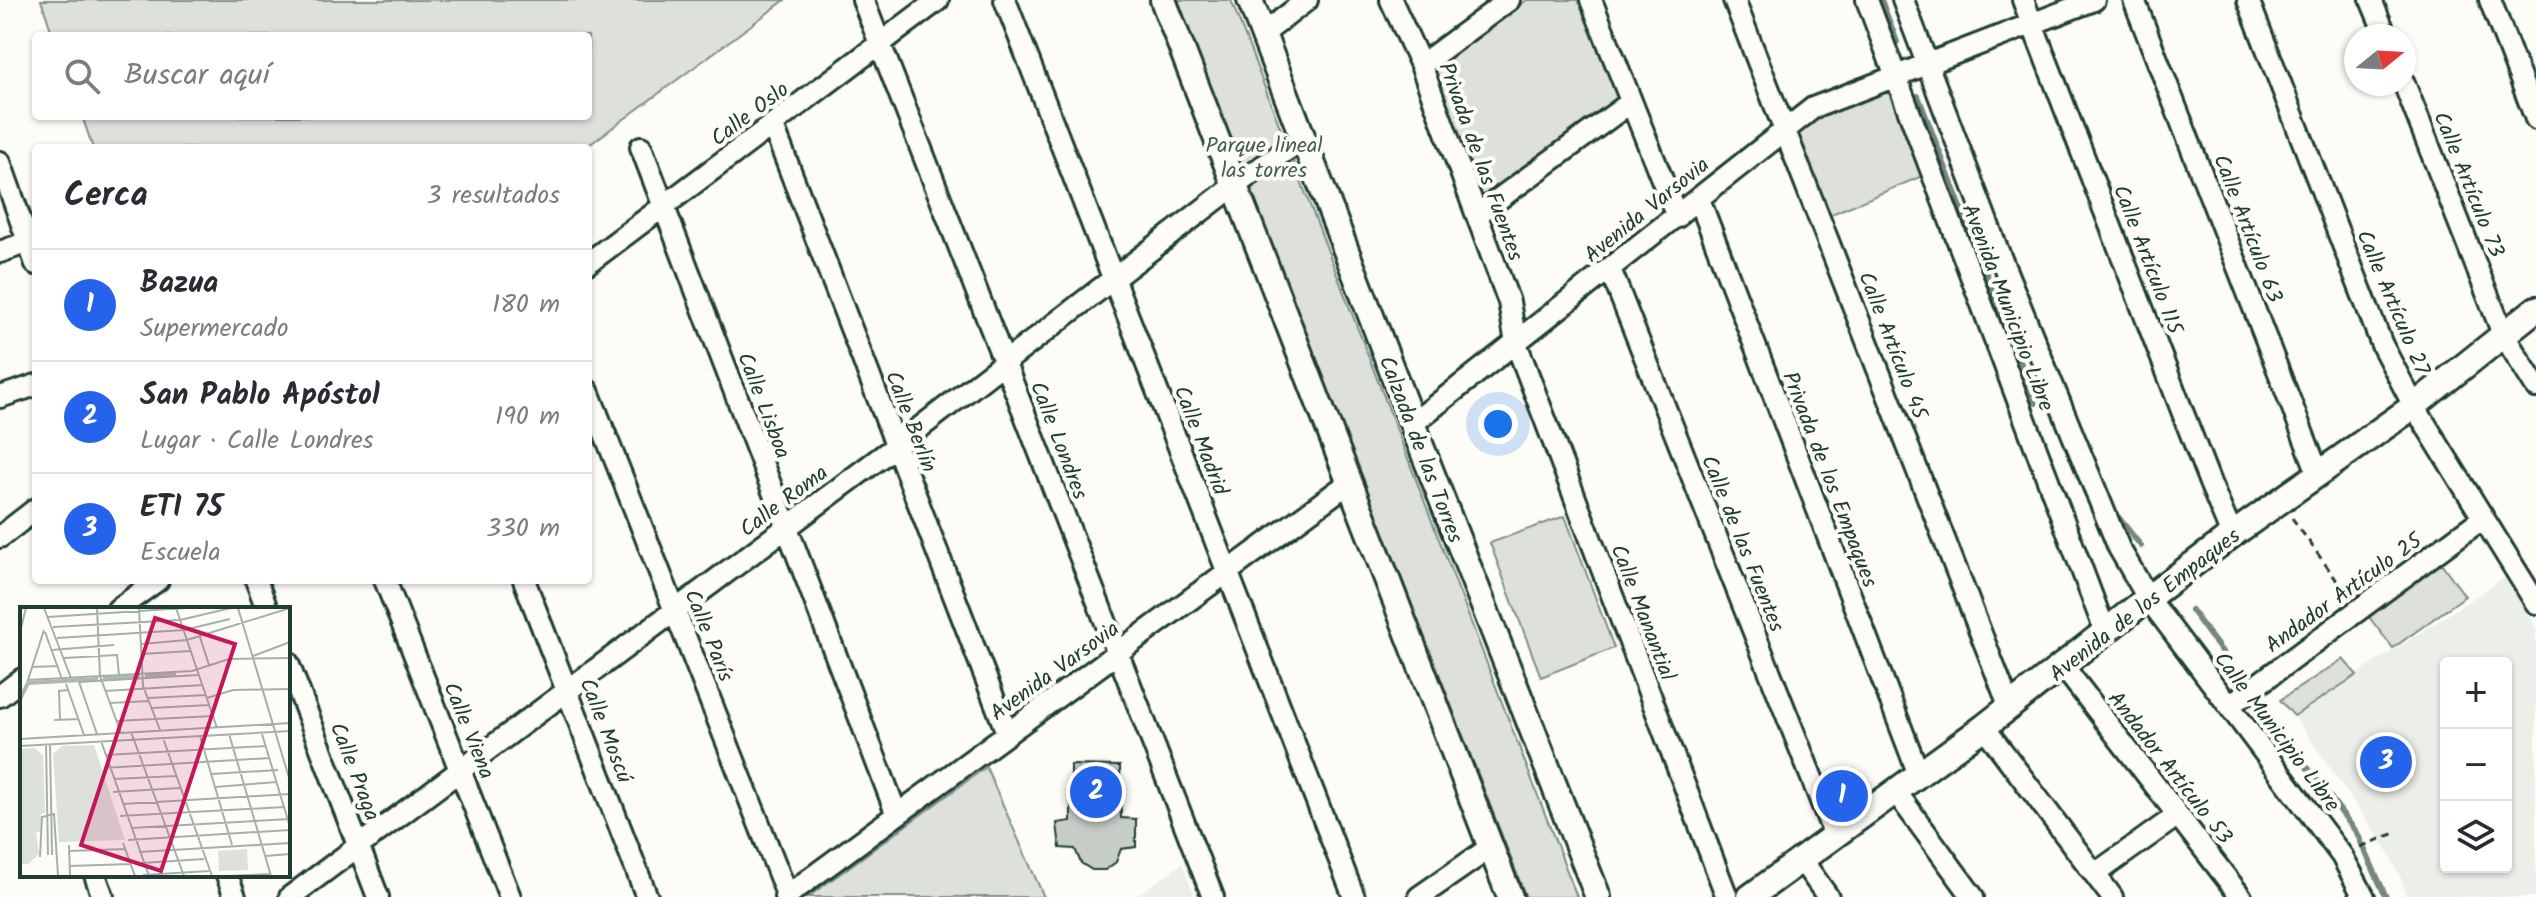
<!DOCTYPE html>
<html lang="es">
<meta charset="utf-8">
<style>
:root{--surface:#fff;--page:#f7f7f7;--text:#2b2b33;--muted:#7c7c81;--line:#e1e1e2;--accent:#2563eb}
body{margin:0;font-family:Kalam,sans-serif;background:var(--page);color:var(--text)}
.controls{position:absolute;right:24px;bottom:24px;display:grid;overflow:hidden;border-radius:8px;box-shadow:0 2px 6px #0004}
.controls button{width:72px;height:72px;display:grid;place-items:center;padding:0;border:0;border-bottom:2px solid var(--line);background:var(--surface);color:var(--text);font:40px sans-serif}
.compass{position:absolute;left:2344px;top:24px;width:72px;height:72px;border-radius:50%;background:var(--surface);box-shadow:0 2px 6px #0004;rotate:72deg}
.you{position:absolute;left:1498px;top:424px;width:28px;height:28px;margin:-20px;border:6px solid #fff;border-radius:50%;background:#1a73e8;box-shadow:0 0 0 12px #1a73e833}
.badge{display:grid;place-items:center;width:52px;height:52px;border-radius:50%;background:var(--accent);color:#fff;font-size:26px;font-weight:700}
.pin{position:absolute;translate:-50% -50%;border:4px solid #fff;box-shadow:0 2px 8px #0006}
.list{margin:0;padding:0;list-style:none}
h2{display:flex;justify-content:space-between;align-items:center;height:104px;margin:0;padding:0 32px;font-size:34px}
h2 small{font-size:26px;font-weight:400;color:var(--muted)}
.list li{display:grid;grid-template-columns:52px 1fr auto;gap:24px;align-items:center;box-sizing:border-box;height:112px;padding:0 32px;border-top:2px solid var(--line)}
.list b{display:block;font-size:30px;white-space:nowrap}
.list p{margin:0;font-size:26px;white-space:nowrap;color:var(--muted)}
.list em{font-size:26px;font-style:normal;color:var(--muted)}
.icon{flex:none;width:44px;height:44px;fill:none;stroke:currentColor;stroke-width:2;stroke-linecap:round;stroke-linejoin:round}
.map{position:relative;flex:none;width:2536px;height:897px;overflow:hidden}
.search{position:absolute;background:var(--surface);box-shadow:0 2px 6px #0004;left:32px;top:32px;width:560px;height:88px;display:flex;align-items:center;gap:20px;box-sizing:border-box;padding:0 28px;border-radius:8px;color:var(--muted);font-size:30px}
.panel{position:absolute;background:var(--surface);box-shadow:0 2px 6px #0004;left:32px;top:144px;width:560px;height:440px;border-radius:8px}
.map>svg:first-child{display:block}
</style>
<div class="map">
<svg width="2536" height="897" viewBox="0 0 2536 897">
<rect width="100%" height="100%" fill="#fdfcf7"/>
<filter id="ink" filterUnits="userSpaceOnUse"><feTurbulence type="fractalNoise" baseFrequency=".0125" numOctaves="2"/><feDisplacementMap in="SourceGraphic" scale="16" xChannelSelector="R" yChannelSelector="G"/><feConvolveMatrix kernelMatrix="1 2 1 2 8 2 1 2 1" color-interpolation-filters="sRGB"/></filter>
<g filter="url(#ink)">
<path fill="#eceee9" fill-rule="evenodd" d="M2505 577 2536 628V897H2406L2403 883 2386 848 2294 716ZM2446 663H2506V867H2446Z
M1182 864 1195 897H1134Z"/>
<path fill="#dde0db" stroke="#7e8e88" stroke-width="2" d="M41 0H785L585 148H93L82 116H588V36H53Z
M1178 0H1231L1577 897H1526L1242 170Z
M1527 0H1588L1625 97 1479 201 1431 68Z
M1892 83 1927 174 1827 216 1793 130 1825 109Z
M1565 516 1614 648 1541 677 1490 543Z
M2434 553 2465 596 2393 648 2362 608Z
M2343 659 2357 675 2294 716 2280 700Z
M986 767 1044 897H808Z"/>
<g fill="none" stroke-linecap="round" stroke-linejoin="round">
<path stroke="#75877f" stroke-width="6" d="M1881 0 1897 42
M1918 96 2036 403
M2119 518 2141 546
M2191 610 2239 675
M2298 755 2357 833 2386 897"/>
</g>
<path fill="#c6cdc7" stroke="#1f3d34" stroke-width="2" d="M1071 765 1120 766 1121 818 1136 819V847L1121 849 1116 862 1105 870H1092L1081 863 1075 849 1060 848 1057 823 1071 821Z"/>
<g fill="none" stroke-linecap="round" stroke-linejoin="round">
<g stroke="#1f3d34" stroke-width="26">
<path id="minor" d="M863 0 1213 897
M1005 0 1354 897
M1391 0 1421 65 1509 302 1516 343 1727 897
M1591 0 1677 217
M1734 0 2010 708
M1867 0 2105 631
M1903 0 2001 259 2119 548 2148 598 2342 856 2364 897
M2023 0 2210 483 2232 535
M2134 0 2318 473
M2248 0 2382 345 2414 406 2536 603
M2371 0 2386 36
M2490 0 2536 119
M1263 34 1307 0
M1421 65 1509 0
M2404 83 2503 334 2536 387
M773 126 1007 733
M641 147 897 815
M0 162 36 264
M1699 199 1919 775
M1477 215 1631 102
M0 252 28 242
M588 263 938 0
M1610 269 1834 834
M588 391 788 897
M0 397 36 385
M1412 424 1813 108 2094 0
M0 537 36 509
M256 580 267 609
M385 580 510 897
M524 580 647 897
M118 609 158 580
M288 663 378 897
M2063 666 2241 897
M0 696 22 679
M2230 705 2483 518
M1984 727 2112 897
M1896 792 1973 897
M1801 859 1828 897
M2095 874 2178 815
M95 875 103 897
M227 875 235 897
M290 897 896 446 1235 185 1303 139
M785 897 1350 482
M1419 897 1491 847"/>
</g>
<g stroke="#1f3d34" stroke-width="30">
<path id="major" d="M1163 0 1510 897
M1250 0 1419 441 1598 897
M1750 897 1984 727 2148 598 2232 535 2414 406 2536 309"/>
</g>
<path stroke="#1f3d34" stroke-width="3" stroke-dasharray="8 6" stroke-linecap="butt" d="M2292 518 2348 596
M2360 847 2398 832"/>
<use href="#minor" stroke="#fdfcf7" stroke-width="20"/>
<use href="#major" stroke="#fdfcf7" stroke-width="24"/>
</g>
</g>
<g text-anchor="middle" stroke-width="8" stroke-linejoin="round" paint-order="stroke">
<g font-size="22" fill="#1f3d34" stroke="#fdfcf7">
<text transform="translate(749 113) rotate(-37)" y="8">Calle Oslo</text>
<text transform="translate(1482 161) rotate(70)" y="8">Privada de las Fuentes</text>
<text transform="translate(2470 184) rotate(68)" y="8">Calle Artículo 73</text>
<text transform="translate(1646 209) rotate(-39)" y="8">Avenida Varsovia</text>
<text transform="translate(2249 228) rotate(69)" y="8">Calle Artículo 63</text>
<text transform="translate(2149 259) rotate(69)" y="8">Calle Artículo 115</text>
<text transform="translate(2394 302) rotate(67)" y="8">Calle Artículo 27</text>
<text transform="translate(2009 307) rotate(69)" y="8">Avenida Municipio Libre</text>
<text transform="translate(1894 345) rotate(69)" y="8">Calle Artículo 45</text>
<text transform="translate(765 405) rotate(69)" y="8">Calle Lisboa</text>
<text transform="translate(912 421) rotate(69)" y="8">Calle Berlín</text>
<text transform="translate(1060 440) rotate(69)" y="8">Calle Londres</text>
<text transform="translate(1202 440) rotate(69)" y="8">Calle Madrid</text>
<text transform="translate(1422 449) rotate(69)" y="8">Calzada de las Torres</text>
<text transform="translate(1831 479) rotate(69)" y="8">Privada de los Empaques</text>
<text transform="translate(783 500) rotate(-37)" y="8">Calle Roma</text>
<text transform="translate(1744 543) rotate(68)" y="8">Calle de las Fuentes</text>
<text transform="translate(2343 592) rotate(-36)" y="8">Andador Artículo 25</text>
<text transform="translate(2144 604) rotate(-38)" y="8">Avenida de los Empaques</text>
<text transform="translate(1644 612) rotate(69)" y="8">Calle Manantial</text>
<text transform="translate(710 635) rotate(68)" y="8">Calle París</text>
<text transform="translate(1054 670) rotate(-36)" y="8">Avenida Varsovia</text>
<text transform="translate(470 730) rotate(68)" y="8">Calle Viena</text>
<text transform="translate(607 730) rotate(69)" y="8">Calle Moscú</text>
<text transform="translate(2278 731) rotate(53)" y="8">Calle Municipio Libre</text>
<text transform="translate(2171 767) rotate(52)" y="8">Andador Artículo 53</text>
<text transform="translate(356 771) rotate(69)" y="8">Calle Praga</text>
</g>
<g font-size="22" fill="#455e55" stroke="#fdfcf7">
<text x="1264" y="152">Parque lineal<tspan x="1264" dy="25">las torres</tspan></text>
</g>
</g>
<g transform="translate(20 607)">
<rect width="270" height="270" fill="#fdfcf7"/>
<path d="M74 138 105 233 39 235 33 147 42 139ZM14 141 23 148 25 206 21 207V225H16L19 247 8 257H0V142ZM227 242 228 263 199 264 198 244Z" fill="#dde0db"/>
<path fill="none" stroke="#aeb8b1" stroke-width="4" d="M125 69 156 67M83 71 120 69M0 92 8 76 78 72"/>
<path fill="none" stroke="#a4b0a9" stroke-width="2" d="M24 1 51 71M77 1 80 69 101 126M119 1 123 79 140 123M156 1 197 121M218 1 270 174M28 10 165 1M33 20 160 13 211 1M24 23 8 73 172 64 209 52 270 51M0 25 6 1M25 25 42 72M180 30 189 58M37 31 164 23 210 12M121 37 167 33 270 1M32 43 94 38M121 47 171 44M233 49 270 35M44 51 97 48 99 68M12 60 38 59M46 77 64 128M85 84 183 78M128 91 186 88M187 91 213 83 270 82M90 96 129 94M132 101 189 98M34 113 59 112M40 113 39 84 48 83M96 114 193 109M111 125 164 269M77 127 59 75 178 68M209 127 251 269M242 127 270 220M180 129 212 238M143 131 192 269M0 132 270 116M81 134 129 269M26 138 28 248M30 138 32 248M0 139 270 124M86 148 246 139M84 161 250 151M191 167 258 163M94 172 156 169M195 180 257 175M93 185 160 181M103 197 270 187M100 209 264 200M111 221 270 212M108 233 270 223M103 236 115 269M49 238 50 269M49 244 105 242M119 245 270 236M245 249 270 247M20 250 22 210 34 207 38 269M122 256 184 252M50 259 110 257M123 268 189 264M207 269 250 267"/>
<path fill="#c2185b" fill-opacity="0.15" stroke="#c2185b" stroke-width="4" d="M135 11 215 37 141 264 61 238Z"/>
<rect width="270" height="270" fill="none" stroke="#1f3d34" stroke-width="4"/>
</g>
</svg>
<div class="controls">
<button>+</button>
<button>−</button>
<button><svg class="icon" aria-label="layers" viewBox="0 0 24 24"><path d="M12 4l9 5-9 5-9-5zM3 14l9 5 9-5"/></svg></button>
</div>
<svg class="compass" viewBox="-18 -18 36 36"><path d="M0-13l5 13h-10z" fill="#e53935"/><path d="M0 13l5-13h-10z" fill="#7c7c81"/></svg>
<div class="you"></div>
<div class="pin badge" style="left:1842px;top:796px">1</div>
<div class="pin badge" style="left:1096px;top:792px">2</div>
<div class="pin badge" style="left:2386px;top:762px">3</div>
<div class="search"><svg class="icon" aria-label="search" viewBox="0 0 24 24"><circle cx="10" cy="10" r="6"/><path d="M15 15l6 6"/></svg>Buscar aquí</div>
<section class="panel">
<h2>Cerca<small>3 resultados</small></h2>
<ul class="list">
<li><span class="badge">1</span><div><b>Bazua</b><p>Supermercado</p></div><em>180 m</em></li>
<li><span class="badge">2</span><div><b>San Pablo Apóstol</b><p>Lugar · Calle Londres</p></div><em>190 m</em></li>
<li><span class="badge">3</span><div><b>ETI 75</b><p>Escuela</p></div><em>330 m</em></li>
</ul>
</section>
</div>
